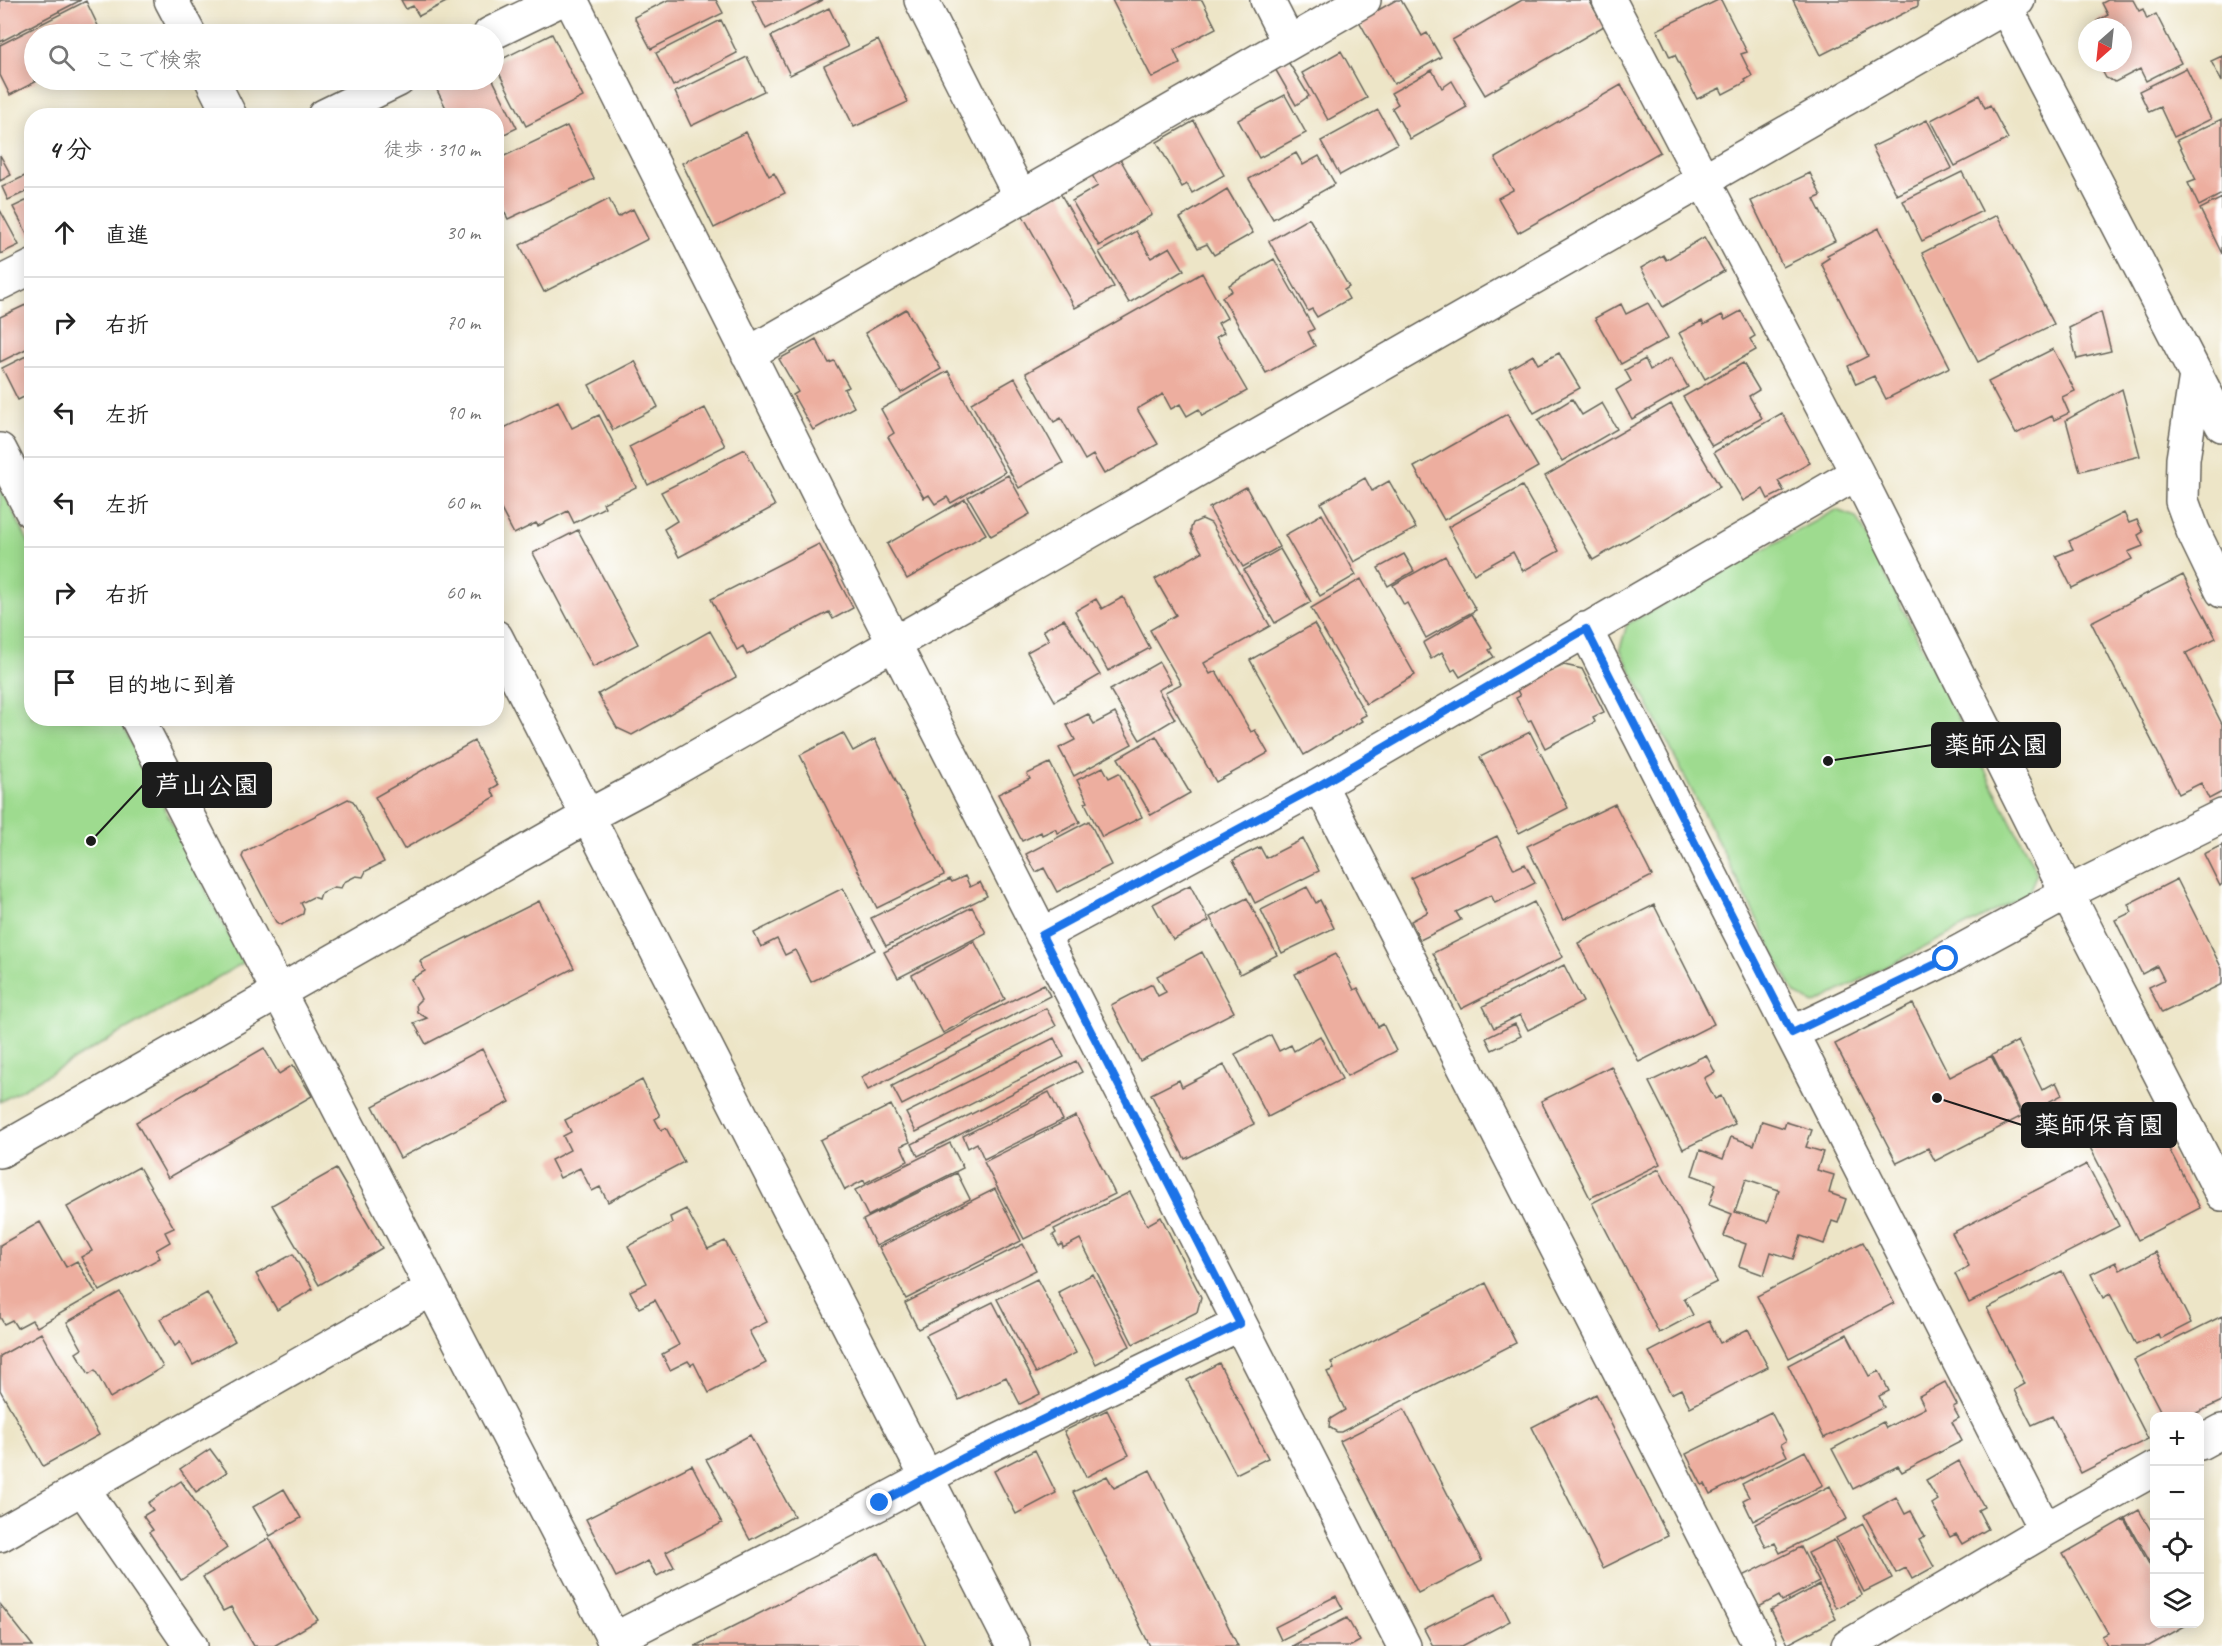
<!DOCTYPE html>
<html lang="ja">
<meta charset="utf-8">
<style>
:root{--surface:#fff;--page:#f6f6f6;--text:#222;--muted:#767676;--line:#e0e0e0}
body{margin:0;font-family:Caveat,"Klee One",sans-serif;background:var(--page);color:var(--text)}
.controls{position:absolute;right:18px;bottom:18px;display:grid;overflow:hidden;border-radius:12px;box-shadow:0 3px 15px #0003}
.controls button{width:54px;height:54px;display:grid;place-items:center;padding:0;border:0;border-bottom:2px solid var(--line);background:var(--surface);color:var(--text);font:30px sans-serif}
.compass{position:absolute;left:2078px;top:18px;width:54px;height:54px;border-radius:50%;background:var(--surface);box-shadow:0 3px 15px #0003;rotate:207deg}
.stop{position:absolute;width:18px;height:18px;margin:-14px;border:4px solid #1a73e8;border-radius:50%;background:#fff}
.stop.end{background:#1a73e8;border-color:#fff;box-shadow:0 2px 6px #0008}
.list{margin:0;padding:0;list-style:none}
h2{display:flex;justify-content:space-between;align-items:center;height:78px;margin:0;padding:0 24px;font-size:26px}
h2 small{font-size:20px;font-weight:400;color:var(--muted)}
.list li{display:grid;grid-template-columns:39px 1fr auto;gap:18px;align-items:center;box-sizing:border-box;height:90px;padding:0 24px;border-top:2px solid var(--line)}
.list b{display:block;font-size:22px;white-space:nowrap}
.list em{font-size:20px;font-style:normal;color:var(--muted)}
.icon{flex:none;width:33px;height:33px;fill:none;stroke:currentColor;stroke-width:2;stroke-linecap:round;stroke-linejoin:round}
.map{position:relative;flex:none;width:2222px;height:1646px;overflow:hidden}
.search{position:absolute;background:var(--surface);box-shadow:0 3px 15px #0003;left:24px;top:24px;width:480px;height:66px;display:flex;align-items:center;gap:15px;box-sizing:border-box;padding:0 21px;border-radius:33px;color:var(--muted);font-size:22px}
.panel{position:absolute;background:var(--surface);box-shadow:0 3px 15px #0003;left:24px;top:108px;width:480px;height:618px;border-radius:24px}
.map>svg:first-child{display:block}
</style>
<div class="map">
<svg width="2222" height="1646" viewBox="0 0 2222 1646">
<rect width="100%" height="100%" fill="#fff"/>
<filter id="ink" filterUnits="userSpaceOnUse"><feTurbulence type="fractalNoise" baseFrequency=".0167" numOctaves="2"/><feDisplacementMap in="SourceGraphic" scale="12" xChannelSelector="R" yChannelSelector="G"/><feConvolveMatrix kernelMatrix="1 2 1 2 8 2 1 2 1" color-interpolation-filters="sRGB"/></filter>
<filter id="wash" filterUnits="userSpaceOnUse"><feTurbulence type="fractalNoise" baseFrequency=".008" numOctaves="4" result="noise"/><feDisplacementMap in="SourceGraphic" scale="24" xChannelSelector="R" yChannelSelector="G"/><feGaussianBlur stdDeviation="1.35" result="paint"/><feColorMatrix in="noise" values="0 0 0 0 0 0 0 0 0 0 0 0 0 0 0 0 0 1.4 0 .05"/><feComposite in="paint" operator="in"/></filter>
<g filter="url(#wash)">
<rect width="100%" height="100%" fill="#ede5c7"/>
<path fill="#9edb8f" stroke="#5d7c56" stroke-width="1.5" d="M0 486 31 547 32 718 119 719 243 963 0 1102Z
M1836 510 1856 517 2037 873 2028 894 1814 1004 1795 994 1620 649 1627 624Z"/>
<g id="blocks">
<path fill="#edae9f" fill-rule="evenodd" d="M0 0H81L0 42Z
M401 0H450L419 16 413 6 406 9Z
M668 0H716L723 13 651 49 634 17Z
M752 0H823L766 29Z
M1112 0H1202L1216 28 1174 50 1180 64 1152 78Z
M1396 0H1401L1422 36 1427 33 1441 57 1394 84 1359 21Z
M1522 0H1589L1604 26 1485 95 1452 40Z
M1718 0H1721L1747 52 1741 54 1752 76 1745 80 1746 82 1723 94 1720 88 1697 99 1675 55 1670 57 1657 30Z
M1793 0H1918V6L1821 55Z
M2108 0H2133L2139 11 2143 9 2147 19 2156 14 2181 63 2146 81 2140 69 2115 82 2106 78 2098 63H2123V27H2095L2097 21 2108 15 2102 3Z
M86 1 102 34H34V80H39L10 95 0 75V45Z
M829 8 848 47 790 75 771 36Z
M721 20 737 53 673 86 656 53Z
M552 34 583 97 526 126 494 63Z
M878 40 908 102 854 127 824 66Z
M1341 51 1367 98 1328 120 1302 73Z
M2222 56V82L2211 61Z
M747 57 764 91 691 126 675 92Z
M1287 60 1309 96 1296 105 1274 67Z
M2186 68 2211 119 2174 137 2160 107 2149 112 2139 91Z
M1432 70 1442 88 1452 81 1467 107 1410 139 1392 108 1398 104 1391 93Z
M458 80H493L517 128 496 138V116H450L437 90Z
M1621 85 1660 152 1518 233 1498 198 1513 190 1495 158Z
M1285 95 1306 133 1259 158 1238 120Z
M1979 95 1985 108 1990 105 2008 139 1955 166 1931 120Z
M1378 110 1397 144 1340 175 1321 141Z
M2222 119V194L2199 206 2188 183 2196 180 2177 140Z
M1927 120 1952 168 1897 195 1872 147Z
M1194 121 1224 175 1192 193 1187 184 1182 187 1157 142Z
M567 126 594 179 508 219 496 196V160Z
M746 132 769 176 774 173 785 193 714 228 682 163Z
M1296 153 1303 165 1319 156 1335 184 1273 219 1249 179Z
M0 155 11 175 0 181Z
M1119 157 1152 215 1099 246 1072 201 1098 186 1091 173Z
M1962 172 1982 211 1922 241 1903 201Z
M1810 173 1821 196 1814 199 1835 241 1783 267 1751 201Z
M29 174 32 177V189L8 200 2 187Z
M1227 189 1253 233 1214 255 1207 244 1198 248 1180 218Z
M1060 193 1114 287 1075 308 1022 214Z
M32 198V236L29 237 13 207Z
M2222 198V254L2200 209Z
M609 199 618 217 633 209 648 239 544 292 520 245Z
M0 210 19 245 0 254Z
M1997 215 2054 324 1978 362 1922 253Z
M1309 218 1349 287 1344 290 1349 299 1317 317 1312 309 1308 311 1269 241Z
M1879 228 1950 367 1886 399 1874 376 1856 384 1848 366 1868 356 1821 263 1829 258 1827 255Z
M1136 231 1151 258 1170 247 1184 270 1129 303 1099 252Z
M1704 237 1724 271 1663 307 1641 268 1663 255 1666 260Z
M1274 259 1314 329 1308 332 1315 346 1266 373 1222 297 1232 291 1229 285Z
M1202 273 1227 318 1218 323 1224 333 1216 337 1247 391 1202 416 1199 409 1187 416 1180 404 1171 409 1163 394 1137 409 1158 444 1104 474 1093 455 1085 460 1061 418 1054 422 1026 373Z
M32 302V346L0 362V317Z
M1648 303 1668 338 1621 364 1595 318 1621 304 1626 314Z
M906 309 941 369 901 393 865 333Z
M1741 311 1755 336 1750 339 1756 350 1705 379 1679 333 1702 321 1704 325 1722 315 1725 320Z
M2101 312 2111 351 2077 359 2069 328Z
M816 339 829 363 834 361 849 387 844 389 854 407 813 430 793 395 798 392 779 359Z
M2053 349 2075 391 2062 397 2069 413 2054 420 2052 416 2016 434 1988 382Z
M32 353V393L18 400 2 368Z
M1559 353 1580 388 1534 413 1509 369 1533 355 1538 364Z
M1671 358 1688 387 1632 419 1616 390 1631 381 1625 370 1645 359 1650 370Z
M635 361 658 407 613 430 589 385Z
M1743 363 1759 390 1749 396 1762 418 1712 446 1683 397Z
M948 371 1005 472 951 503 947 497 935 504 929 495 924 498 888 437 894 433 881 409Z
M1015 378 1063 463 1019 488 971 403Z
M2122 389 2140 456 2080 471 2066 420Z
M1572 399 1582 415 1602 403 1617 429 1562 461 1538 420Z
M558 401 572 428 599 415 636 487 603 503 605 507 574 523 568 511 538 526 536 523 514 534 496 500V432Z
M1671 404 1720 487 1593 560 1545 476Z
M705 408 725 446 648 485 629 447Z
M1782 413 1810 463 1778 481 1784 491 1768 499 1763 489 1743 501 1714 452Z
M1507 414 1538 467 1444 520 1414 467Z
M745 449 775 506 679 557 664 529 677 521 661 492Z
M1008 475 1030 514 991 536 968 497Z
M1365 478 1372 491 1389 481 1416 528 1354 562 1321 503Z
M1522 486 1559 551 1523 571 1513 552 1474 574 1448 527Z
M1246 487 1279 547 1243 567 1209 508Z
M965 499 986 534 907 579 887 544Z
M2124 513 2129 523 2137 520 2143 532 2138 535 2143 546 2128 552 2132 559 2072 588 2056 556 2073 549 2069 541Z
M1322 514 1356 575 1320 596 1285 535Z
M1202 519 1211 523 1270 626 1204 663 1210 674 1216 671 1251 732 1255 730 1268 753 1216 782 1165 692 1181 684 1150 630 1176 615 1155 579 1202 552 1191 534V528L1193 523Z
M578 530 638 644 593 667 533 553Z
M819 544 853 608 833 619 829 612 747 655 743 646 737 650 711 599Z
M1280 549 1311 602 1275 623 1244 570Z
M1404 554 1414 571 1388 586 1378 568Z
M1445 556 1476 610 1426 638 1407 603 1404 605 1393 585Z
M2183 575 2216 638 2186 653 2222 724V792L2209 799 2201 783 2179 794 2091 622Z
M1361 579 1415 675 1366 704 1311 608Z
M1123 597 1150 648 1108 671 1075 611 1096 599 1102 609Z
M1472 614 1492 648 1489 650 1494 657 1460 677 1455 669 1452 671 1442 652 1431 659 1423 643Z
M1064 619 1100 675 1055 701 1027 652 1049 640 1043 630Z
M1314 624 1366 715 1360 718 1362 721 1304 755 1250 660Z
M710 631 736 677 632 735 617 728 598 694Z
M1159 662 1171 683 1158 690 1175 719 1140 740 1110 690Z
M1564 665 1582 669 1604 712 1593 717 1595 722 1545 748 1531 720 1528 721 1516 698 1520 696 1516 688Z
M1115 713 1132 744 1074 776 1059 748 1075 740 1067 725 1088 714 1094 724Z
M1530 732 1568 808 1519 833 1480 757Z
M843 733 853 751 875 739 944 875 877 908 800 755Z
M1156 736 1190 793 1151 815 1118 758Z
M474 741 498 785 491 789 495 797 404 849 375 797Z
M1050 763 1080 822 1058 833 1055 829 1042 835 1041 832 1022 841 998 794 1030 779 1027 774Z
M1103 767 1109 778 1119 773 1142 817 1102 837 1085 803 1088 802 1077 780Z
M348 799 353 801 384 862 366 871 363 877 356 876 344 882 341 888 334 887 321 893 319 899 313 897 301 903 304 909 303 914 281 925 276 922 242 857 244 852Z
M1615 804 1652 876 1563 920 1527 846Z
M1089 821 1111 865 1057 892 1044 868 1036 872 1026 854Z
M1497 836 1514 869 1525 864 1535 883 1495 903 1491 895 1456 912 1461 920 1420 940 1411 921 1428 912 1411 878Z
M1303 839 1319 871 1255 903 1233 860 1260 847 1266 858Z
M2222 845V884L2220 886 2204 854Z
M965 876 970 887 980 882 987 896 886 946 871 918 950 879 952 882Z
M2177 879 2222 969V984L2162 1013 2149 987 2164 980 2157 966 2142 974 2115 920 2132 912 2128 904Z
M1190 885 1209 921 1173 940 1153 904Z
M1307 887 1316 903 1320 900 1334 928 1282 953 1261 910Z
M843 888 875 950 811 982 795 950 785 955 777 939 761 947 754 933Z
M1247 898 1277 955 1240 974 1210 917Z
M539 901 574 968 426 1044 414 1023 427 1018 417 1012 416 1004 421 999 411 979 425 971 420 961Z
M1534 902 1563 957 1461 1009 1433 953Z
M1654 905 1714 1024 1639 1062 1578 943Z
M972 907 986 933 898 978 884 952Z
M974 941 1005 999 943 1033 912 975Z
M1202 952 1234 1012 1140 1061 1111 1005 1152 984 1158 996 1166 992 1157 976Z
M1336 954 1354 990 1358 988 1378 1027 1383 1024 1396 1051 1347 1076 1295 974Z
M1564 965 1583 1002 1528 1030 1520 1015 1494 1028 1483 1006Z
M1044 984 1050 996 868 1090 861 1077Z
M1913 1004 1950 1077 1991 1056 2022 1116 1935 1161 1928 1148 1897 1163 1835 1044Z
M1046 1008 1056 1026 902 1105 892 1086Z
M1515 1024 1521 1036 1492 1050 1486 1038Z
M1271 1035 1279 1051 1291 1045 1294 1051 1320 1036 1342 1079 1268 1117 1235 1054Z
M1054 1038 1064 1057 916 1132 906 1113Z
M2018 1041 2042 1090 2056 1082 2062 1095 2023 1115 1992 1055Z
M264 1048 279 1074 293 1065 312 1096 168 1178 136 1122Z
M482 1049 510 1102 400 1158 373 1106Z
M1706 1055 1715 1072 1704 1078 1715 1099 1721 1096 1735 1124 1683 1149 1649 1082Z
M1076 1061 1082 1072 918 1156 912 1144Z
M1224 1065 1254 1124 1185 1159 1151 1094 1179 1080 1182 1087Z
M1611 1066 1660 1164 1590 1198 1541 1101Z
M642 1080 660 1116 655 1119 661 1130 666 1128 684 1162 608 1202 600 1187 592 1191 580 1168 560 1178 551 1160 570 1150 563 1136 571 1132 565 1120Z
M1049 1092 1063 1120 984 1159 977 1143 968 1148 963 1136Z
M891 1105 910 1142 901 1146 908 1161 865 1183 864 1180 845 1190 820 1140Z
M2148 1109 2200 1208 2138 1240 2079 1126 2107 1112 2115 1126Z
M1076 1116 1115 1194 1024 1239 984 1162Z
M1762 1121 1784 1128 1786 1122 1812 1130 1806 1147 1823 1152 1817 1170 1834 1175 1829 1193 1846 1199 1838 1223 1832 1221 1824 1244 1801 1236 1793 1259 1771 1252 1764 1275 1739 1266 1746 1244 1724 1236 1732 1214 1709 1205 1716 1184 1692 1175 1700 1150 1723 1159 1731 1137 1754 1145ZM1746 1179 1779 1190 1768 1222 1735 1212Z
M950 1143 963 1168 868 1216 855 1190Z
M2087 1164 2119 1226 1969 1303 1955 1274 1969 1266 1952 1233Z
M139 1167 174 1228 165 1232 170 1242 156 1250 160 1258 100 1291 81 1257 92 1251 67 1207Z
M336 1169 382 1248 319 1285 272 1205Z
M1659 1169 1717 1282 1684 1298 1693 1315 1659 1333 1592 1203Z
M957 1173 970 1199 876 1246 863 1220Z
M995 1189 1021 1241 906 1299 879 1247Z
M1130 1192 1147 1225 1161 1217 1201 1297 1197 1312 1133 1344 1080 1239 1063 1248 1062 1244 1059 1246 1053 1235 1056 1233 1054 1229Z
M686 1209 708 1249 725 1241 767 1322 749 1331 766 1363 709 1393 694 1363 691 1365 688 1361 670 1370 662 1354 679 1345 655 1300 639 1308 630 1291 647 1283 628 1246 672 1223 670 1217Z
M40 1222 66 1267 77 1261 96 1293 37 1327 32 1320 17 1328 12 1320 4 1324 0 1317V1245Z
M1863 1242 1894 1303 1789 1358 1757 1296Z
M1023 1244 1036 1270 918 1329 905 1303Z
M2156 1252 2191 1323 2160 1339 2158 1334 2136 1345 2110 1294 2103 1298 2091 1274 2116 1262 2120 1270Z
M293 1254 313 1289 277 1310 256 1274Z
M2062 1271 2148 1439 2081 1473 2052 1416 2032 1425 2014 1390 2025 1384 1987 1308Z
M1093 1274 1130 1346 1096 1364 1058 1292Z
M1037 1279 1076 1353 1036 1373 997 1299Z
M1486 1283 1516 1343 1341 1432H1337L1329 1427 1330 1419 1345 1410 1327 1372 1334 1369 1331 1362Z
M120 1292 163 1367 110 1398 95 1370 89 1374 76 1353 82 1349 67 1322Z
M207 1293 235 1341 193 1365 180 1342 175 1346 160 1319Z
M993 1302 1040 1394 1020 1404 1006 1377 959 1400 926 1335Z
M2222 1316V1401L2190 1416H2163L2134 1360Z
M1709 1321 1720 1343 1748 1329 1768 1367 1690 1407 1681 1389 1671 1394 1649 1352Z
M41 1333 99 1435 43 1466 0 1390V1356Z
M1847 1334 1869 1376 1879 1371 1889 1391 1879 1396 1884 1407 1824 1438 1788 1365Z
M1219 1363 1268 1458 1236 1474 1187 1380Z
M1945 1382 1957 1405 1953 1407 1959 1418 1952 1422 1962 1441 1902 1472 1898 1466 1853 1489 1832 1449 1883 1422 1886 1428 1925 1408 1919 1396Z
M1596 1394 1668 1536 1603 1568 1532 1427Z
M1404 1409 1482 1561 1418 1593 1340 1441Z
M1107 1410 1129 1455 1086 1477 1064 1431Z
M1771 1412 1786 1441 1781 1444 1787 1456 1710 1494 1705 1484 1702 1485 1686 1454Z
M750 1435 794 1516 750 1540 706 1459Z
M210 1449 227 1472 196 1492 180 1469Z
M1035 1450 1056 1493 1016 1514 994 1471Z
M1805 1451 1823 1485 1753 1521 1743 1500 1749 1497 1742 1484Z
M1959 1461 1984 1507 1978 1510 1988 1529 1962 1544 1956 1534 1950 1537 1932 1504 1938 1500 1926 1480Z
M692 1465 722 1523 666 1552 674 1567 657 1576 648 1561 616 1577 586 1519Z
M1150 1470 1238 1646H1150L1073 1492 1107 1476 1114 1488Z
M181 1481 227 1548 181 1580 149 1532 153 1530 143 1516 153 1510 148 1503Z
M1830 1486 1847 1519 1780 1553 1775 1543 1766 1547 1755 1524Z
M284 1489 301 1518 270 1536 253 1507Z
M1896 1497 1905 1514 1911 1511 1925 1537 1919 1540 1934 1567 1912 1579 1906 1568 1896 1573 1864 1515Z
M2139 1510 2154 1536V1569L2125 1518Z
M2124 1519 2154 1573V1624H2184L2185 1626 2149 1646H2108L2102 1636 2108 1633 2063 1554Z
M1863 1524 1892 1578 1864 1592 1836 1538Z
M269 1538 318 1620 274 1646H254L231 1607 223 1611 203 1577Z
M1834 1540 1862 1595 1836 1608 1808 1553Z
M1801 1547 1819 1582 1782 1601 1779 1596 1759 1607 1743 1576Z
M879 1553 926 1646H695Z
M1819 1585 1836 1619 1788 1644 1771 1610Z
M1496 1593 1510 1621 1462 1646H1433L1424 1629Z
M1336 1596 1343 1609 1281 1640 1275 1627Z
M0 1604 33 1646H0Z
M1347 1618 1360 1641 1351 1646H1292Z"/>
</g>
</g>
<g filter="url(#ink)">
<use href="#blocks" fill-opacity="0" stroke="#656258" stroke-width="1.5"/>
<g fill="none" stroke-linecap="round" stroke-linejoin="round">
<g stroke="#656258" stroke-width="36">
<path id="minor" d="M171 0 189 34
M571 0 872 600 1404 1646
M921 0 1021 198
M1267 0 1289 43
M1609 0 1857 473 2067 893 2222 1194
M2002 0 2222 425
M490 34 560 0
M212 80 230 116
M324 116 398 80
M0 283 32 267
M748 354 1364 0
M2196 375 2183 459 2182 501 2193 531 2222 591
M0 450 32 512
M1585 629 2045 1530
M496 637 1013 1646
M137 718 617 1646
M1320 785 1760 1646
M1042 935 1320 785 1857 473
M1792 1033 1946 959 2067 893 2222 816
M0 1151 588 816 652 782 2018 0
M2200 1443 2222 1431
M83 1489 191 1646
M0 1535 432 1289
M613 1640 880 1503 965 1457 1240 1324
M1848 1646 2045 1530 2154 1469"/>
</g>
<use href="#minor" stroke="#fff" stroke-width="33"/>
</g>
</g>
<g fill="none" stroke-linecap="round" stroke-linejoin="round" filter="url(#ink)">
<path stroke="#1a73e8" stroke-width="8" d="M880 1503 965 1457 1240 1324 1042 935 1320 785 1586 629 1792 1033 1946 959"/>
</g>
<path fill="none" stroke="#1c1c1c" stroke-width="2" d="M1828 761L1932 745M91 841L143 785M1937 1098L2022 1125"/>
<g fill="#1c1c1c" stroke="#fff" stroke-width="2">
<circle cx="1828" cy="761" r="6"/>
<circle cx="91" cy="841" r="6"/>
<circle cx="1937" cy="1098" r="6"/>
</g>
<g fill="#1c1c1c" stroke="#1c1c1c" stroke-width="2">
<rect x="1932" y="723" width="128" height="44" rx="6"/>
<rect x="143" y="763" width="128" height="44" rx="6"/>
<rect x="2022" y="1103" width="154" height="44" rx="6"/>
</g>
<g font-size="26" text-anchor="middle" font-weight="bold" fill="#fff">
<text x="1996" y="754">薬師公園</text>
<text x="207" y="794">芦山公園</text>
<text x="2099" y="1134">薬師保育園</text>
</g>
</svg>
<div class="controls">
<button>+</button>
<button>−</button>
<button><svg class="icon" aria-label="locate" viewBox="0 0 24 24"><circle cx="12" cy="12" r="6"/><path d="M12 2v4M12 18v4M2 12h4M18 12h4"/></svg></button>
<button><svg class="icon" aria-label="layers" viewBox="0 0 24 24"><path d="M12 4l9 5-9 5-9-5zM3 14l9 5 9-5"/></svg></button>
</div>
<svg class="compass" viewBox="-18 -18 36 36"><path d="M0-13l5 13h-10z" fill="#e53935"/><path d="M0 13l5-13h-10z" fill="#767676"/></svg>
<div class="stop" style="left:1946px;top:959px"></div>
<div class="stop end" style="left:880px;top:1503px"></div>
<div class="search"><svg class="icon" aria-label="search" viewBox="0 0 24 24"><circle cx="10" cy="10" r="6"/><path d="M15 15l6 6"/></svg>ここで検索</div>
<section class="panel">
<h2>4 分<small>徒歩 · 310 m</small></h2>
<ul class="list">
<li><svg class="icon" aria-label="ahead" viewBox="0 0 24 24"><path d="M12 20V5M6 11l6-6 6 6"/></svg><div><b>直進</b></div><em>30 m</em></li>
<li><svg class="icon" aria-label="right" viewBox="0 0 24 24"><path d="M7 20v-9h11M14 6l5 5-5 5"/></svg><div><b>右折</b></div><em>70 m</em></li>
<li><svg class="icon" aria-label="left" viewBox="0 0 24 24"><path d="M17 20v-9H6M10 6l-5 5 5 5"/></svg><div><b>左折</b></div><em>90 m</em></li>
<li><svg class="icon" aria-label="left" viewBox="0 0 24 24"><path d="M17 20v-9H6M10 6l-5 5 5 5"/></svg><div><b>左折</b></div><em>60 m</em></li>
<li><svg class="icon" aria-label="right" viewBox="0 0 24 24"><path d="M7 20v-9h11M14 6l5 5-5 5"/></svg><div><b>右折</b></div><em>60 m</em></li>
<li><svg class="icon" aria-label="arrive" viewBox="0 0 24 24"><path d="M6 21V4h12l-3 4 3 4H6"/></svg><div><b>目的地に到着</b></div></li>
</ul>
</section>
</div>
